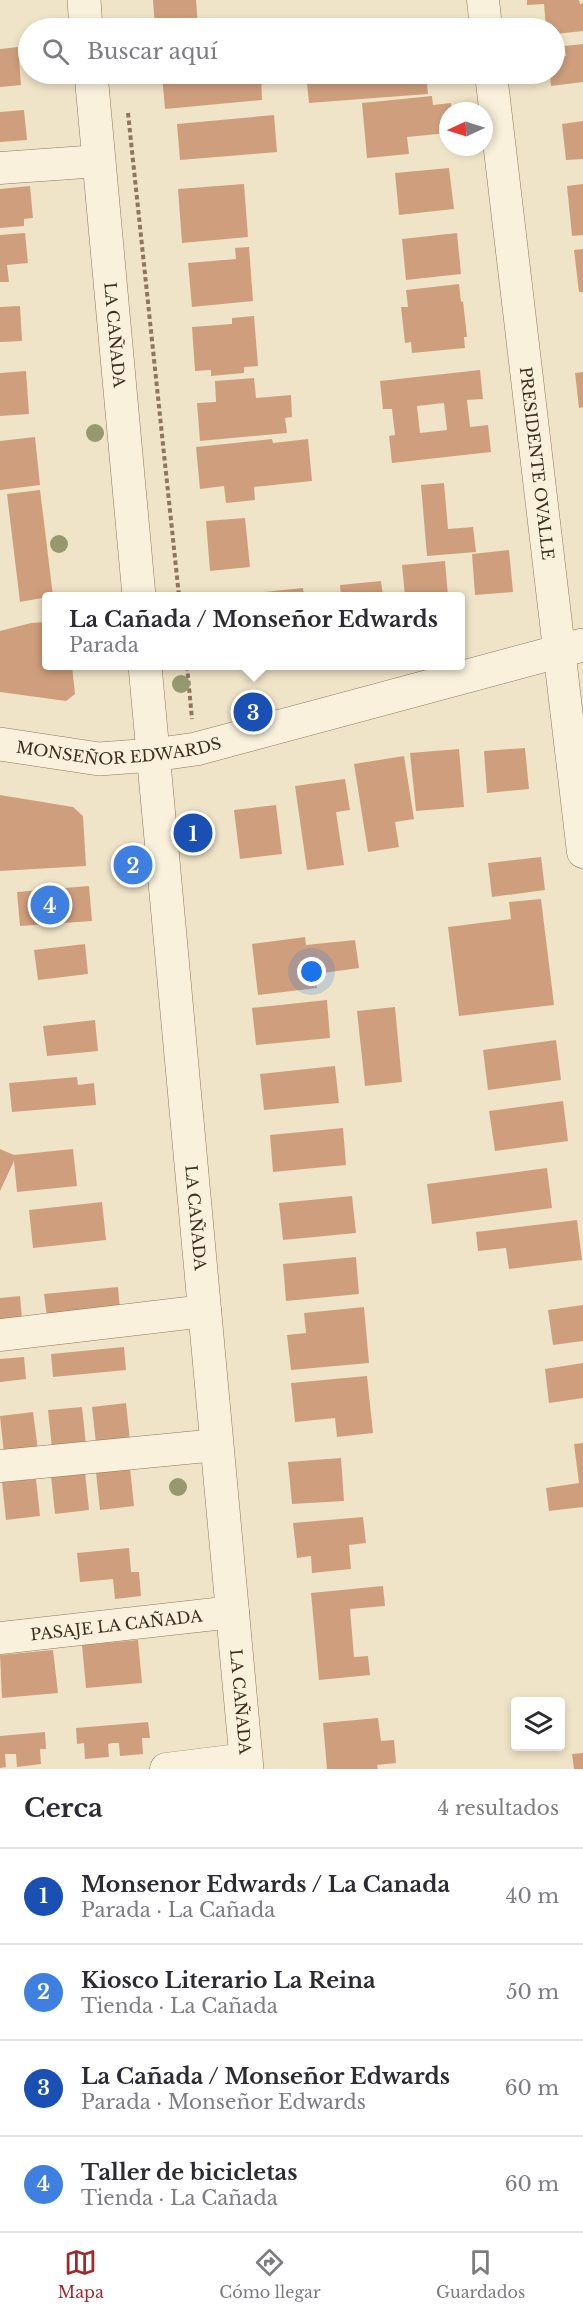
<!DOCTYPE html>
<html lang="es">
<meta charset="utf-8">
<style>
:root{--surface:#fff;--page:#f7f7f7;--text:#2b2b33;--muted:#7c7c81;--line:#e1e1e2;--accent:#9e2a2b}
body{margin:0;font-family:"Libre Baskerville",serif;background:var(--page);color:var(--text)}
.controls{position:absolute;right:18px;bottom:18px;display:grid;overflow:hidden;border-radius:6px;box-shadow:0 3px 9px #0003}
.controls button{width:54px;height:54px;display:grid;place-items:center;padding:0;border:0;border-bottom:2px solid var(--line);background:var(--surface);color:var(--text);font:30px sans-serif}
.compass{position:absolute;left:439px;top:102px;width:54px;height:54px;border-radius:50%;background:var(--surface);box-shadow:0 3px 9px #0003;rotate:266deg}
.you{position:absolute;left:312px;top:972px;width:21px;height:21px;margin:-15px;border:4px solid #fff;border-radius:50%;background:#1a73e8;box-shadow:0 0 0 9px #1a73e833}
.badge{display:grid;place-items:center;width:39px;height:39px;border-radius:50%;background:var(--accent);color:#fff;font-size:20px;font-weight:700}
.pin{position:absolute;translate:-50% -50%;border:3px solid #fff;box-shadow:0 2px 6px #0006}
.popup{position:absolute;left:42px;top:592px;width:423px;height:78px;box-sizing:border-box;display:grid;place-content:center;border-radius:6px;background:var(--surface);filter:drop-shadow(0 2px 4px #0005);font-size:20px;white-space:nowrap;color:var(--muted)}
.popup b{font-size:22px;color:var(--text)}
.popup::after{content:'';position:absolute;left:50%;top:100%;margin-left:-12px;border:12px solid transparent;border-top-color:var(--surface)}
.list{margin:0;padding:0;list-style:none}
h2{display:flex;justify-content:space-between;align-items:center;height:78px;margin:0;padding:0 24px;font-size:26px}
h2 small{font-size:20px;font-weight:400;color:var(--muted)}
.list li{display:grid;grid-template-columns:39px 1fr auto;gap:18px;align-items:center;box-sizing:border-box;height:96px;padding:0 24px;border-top:2px solid var(--line)}
.list b{display:block;font-size:22px;white-space:nowrap}
.list p{margin:0;font-size:20px;white-space:nowrap;color:var(--muted)}
.list em{font-size:20px;font-style:normal;color:var(--muted)}
.icon{flex:none;width:33px;height:33px;fill:none;stroke:currentColor;stroke-width:2;stroke-linecap:round;stroke-linejoin:round}
.map{position:relative;flex:none;width:583px;height:1769px;overflow:hidden}
.search{position:absolute;background:var(--surface);box-shadow:0 3px 9px #0003;left:18px;right:18px;top:18px;height:66px;display:flex;align-items:center;gap:15px;box-sizing:border-box;padding:0 21px;border-radius:33px;color:var(--muted);font-size:22px}
.sheet{height:462px;background:var(--surface)}
nav{display:flex;justify-content:space-around;align-items:center;box-sizing:border-box;height:84px;border-top:2px solid var(--line);background:var(--surface);font-size:16px;color:var(--muted)}
nav a{display:grid;justify-items:center;gap:3px}
nav .on{color:var(--accent)}
.map>svg:first-child{display:block}
</style>
<div class="map">
<svg width="583" height="1769" viewBox="0 0 583 1769">
<rect width="100%" height="100%" fill="#f0e4c8"/>
<path fill="#cf9f7d" fill-rule="evenodd" d="M153 0H196L198 26 155 28Z
M527 0H579L580 4 583 3V31L555 34V28H546L544 4 527 5Z
M583 44V82L551 86 550 74H555V57L566 56 564 46Z
M18 47 21 85 0 87V49Z
M162 74H188L189 80 233 76V74H261L262 100 165 109Z
M341 74H426L428 94 309 103 307 83 342 81Z
M432 96 433 105 451 103 452 111H448V133L407 137 409 154 367 158 362 103Z
M24 110 27 140 0 142V112Z
M274 115 277 152 180 160 177 124Z
M583 121V159L566 160 562 124Z
M449 168 454 209 399 215 395 173Z
M244 184 248 237 182 243 178 189Z
M583 184V235L572 236 567 186Z
M30 186 33 218 24 219V226L0 228V189Z
M25 233 28 263 7 265 9 282H0V235Z
M457 233 461 274 406 280 402 239Z
M249 247 253 301 192 307 188 263 236 259 235 248Z
M583 249V292H579L574 250Z
M459 284 461 302 463 301 467 337H464L465 348 412 353 411 342 405 343 401 307H408L406 290Z
M20 306 22 341 0 342V307Z
M254 316 258 366 244 367V373L211 376V370L195 371 192 327 232 324V318Z
M480 370 483 399 467 400 470 427 488 425 491 452 392 463 389 436 395 435 392 409H383L380 381ZM444 403 447 430 420 433 417 406Z
M26 371 29 414 0 416V373Z
M583 372V407L579 408 575 373Z
M254 378 256 398 291 395 292 417 285 418 287 433 200 441 197 403 216 402 215 381Z
M35 437 40 485 0 490V441Z
M272 439 273 443 308 439 312 481 254 487 255 500 226 503 224 486 200 489 196 447Z
M444 483 448 529 473 527 476 552 427 556 421 485Z
M40 490 53 596 20 602 7 494Z
M245 518 250 567 210 571 206 521Z
M509 550 513 592 475 595 472 554Z
M445 561 448 596H405L402 565Z
M381 581 383 596H341L340 585Z
M303 588 304 596H265L264 592Z
M46 622V666H72L75 694 66 701 0 692V631L31 623Z
M525 748 529 789 487 793 484 751Z
M459 749 464 807 416 811 410 753Z
M404 756 414 819 395 822 399 847 368 852 354 764Z
M345 779 350 810 336 812 344 865 307 870 295 786Z
M0 795 73 807 83 816 86 866 0 871Z
M276 805 282 854 240 859 234 810Z
M541 857 545 890 492 897 488 863Z
M89 886 92 921 20 926 17 892Z
M541 899 554 1005 459 1016 448 927 511 919 509 902Z
M305 937 306 945 355 940 359 968 316 974 317 988 258 995 252 944Z
M85 944 88 974 38 980 34 950Z
M327 1000 330 1038 256 1045 252 1008Z
M395 1007 402 1082 365 1086 357 1011Z
M95 1020 98 1051 47 1056 43 1026Z
M556 1040 561 1080 488 1090 483 1050Z
M335 1066 339 1103 264 1110 260 1074Z
M77 1077 78 1085 94 1083 96 1105 12 1112 9 1083Z
M563 1101 568 1141 495 1151 489 1111Z
M343 1128 346 1165 273 1172 270 1135Z
M0 1149 14 1155 73 1149 77 1186 17 1192 14 1161 0 1191Z
M547 1168 552 1208 432 1224 427 1184Z
M352 1196 356 1233 283 1240 279 1203Z
M102 1202 106 1240 33 1248 29 1210Z
M577 1220 582 1260 509 1269 506 1248 478 1251 476 1232Z
M356 1257 359 1294 286 1301 283 1264Z
M118 1287 120 1310 47 1317 44 1294Z
M20 1296 22 1319 0 1322V1298Z
M583 1305V1341L553 1345 548 1310Z
M364 1307 369 1363 291 1370 287 1335 306 1333 304 1313Z
M124 1347 126 1370 53 1377 51 1354Z
M24 1357 26 1379 0 1382V1359Z
M583 1363V1398L549 1403 545 1369Z
M367 1376 373 1433 337 1437 335 1418 295 1422 291 1383Z
M126 1403 130 1441 96 1444 92 1407Z
M82 1407 86 1445 52 1448 48 1410Z
M33 1412 38 1450 4 1454 0 1416Z
M583 1443V1507L549 1511 546 1488 579 1483 574 1444Z
M341 1458 344 1501 292 1504 288 1462Z
M130 1468 134 1506 100 1510 96 1472Z
M85 1472 89 1510 55 1514 51 1476Z
M36 1479 40 1516 6 1520 2 1482Z
M363 1517 366 1543 349 1545 351 1569 312 1573 311 1556 297 1558 293 1523Z
M129 1548 131 1572H139L141 1596 115 1599 113 1579 80 1582 77 1553Z
M383 1586 385 1606 350 1609 354 1657 368 1656 370 1675 319 1680 311 1593Z
M138 1640 142 1683 86 1688 82 1645Z
M53 1650 58 1693 2 1698 0 1655Z
M378 1718 381 1741 394 1740 396 1763 377 1765 378 1769H327L323 1723Z
M148 1722 150 1738H142L143 1754 120 1756 119 1743H113L108 1744 109 1757 85 1759 84 1743 77 1744 76 1728Z
M45 1732 46 1749H40L41 1764 17 1767 16 1754H5L6 1767 0 1768V1736Z
M583 1753V1769H574L572 1754Z"/>
<g fill="none" stroke-linecap="round" stroke-linejoin="round">
<g stroke="#8d765c" stroke-width="33">
<g id="minor">
<path d="M483 0 486 28"/>
<path id="s1" d="M491 74 583 852"/>
<path d="M0 168 99 161"/>
<path d="M0 1335 205 1311"/>
<path d="M0 1466 217 1445"/>
<path id="s2" d="M0 1638 233 1612"/>
<path d="M166 1769 246 1759"/>
</g>
</g>
<g stroke="#8d765c" stroke-width="34">
<g id="tertiary">
<path d="M84 0 86 28"/>
<path id="s3" d="M91 74 139 596"/>
<path id="s4" d="M145 666 247 1769"/>
<path id="s5" d="M0 744 99 759 153 755 196 749 583 645"/>
</g>
</g>
<path stroke="#8d765c" stroke-width="4" stroke-dasharray="4.5 3" stroke-linecap="butt" d="M128 113 179 596
M187 666 192 719"/>
<use href="#minor" stroke="#faf1dc" stroke-width="32"/>
<use href="#tertiary" stroke="#faf1dc" stroke-width="33"/>
</g>
<g fill="#96986f">
<circle cx="95" cy="433" r="9"/>
<circle cx="59" cy="544" r="9"/>
<circle cx="181" cy="684" r="9"/>
<circle cx="178" cy="1487" r="9"/>
</g>
<g text-anchor="middle" stroke-width="5" stroke-linejoin="round" paint-order="stroke">
<g font-size="16" fill="#3d2e20" stroke="#f7eed8">
<text dy="6" stroke="none"><textPath href="#s3" startOffset="262">LA CAÑADA</textPath></text>
<text dy="6" stroke="none"><textPath href="#s1" startOffset="392">PRESIDENTE OVALLE</textPath></text>
<text dy="6" stroke="none"><textPath href="#s5" startOffset="120">MONSEÑOR EDWARDS</textPath></text>
<text dy="6" stroke="none"><textPath href="#s4" startOffset="554">LA CAÑADA</textPath></text>
<text dy="6" stroke="none"><textPath href="#s2" startOffset="117">PASAJE LA CAÑADA</textPath></text>
<text dy="6" stroke="none"><textPath href="#s4" startOffset="1040">LA CAÑADA</textPath></text>
</g>
</g>
</svg>
<div class="controls">
<button><svg class="icon" aria-label="layers" viewBox="0 0 24 24"><path d="M12 4l9 5-9 5-9-5zM3 14l9 5 9-5"/></svg></button>
</div>
<svg class="compass" viewBox="-18 -18 36 36"><path d="M0-13l5 13h-10z" fill="#e53935"/><path d="M0 13l5-13h-10z" fill="#7c7c81"/></svg>
<div class="you"></div>
<div class="pin badge" style="left:193px;top:833px;background:#1a4fb4">1</div>
<div class="pin badge" style="left:133px;top:865px;background:#3f7fe0">2</div>
<div class="pin badge" style="left:253px;top:712px;background:#1a4fb4">3</div>
<div class="popup"><b>La Cañada / Monseñor Edwards</b>Parada</div>
<div class="pin badge" style="left:50px;top:905px;background:#3f7fe0">4</div>
<div class="search"><svg class="icon" aria-label="search" viewBox="0 0 24 24"><circle cx="10" cy="10" r="6"/><path d="M15 15l6 6"/></svg>Buscar aquí</div>
</div>
<section class="sheet">
<h2>Cerca<small>4 resultados</small></h2>
<ul class="list">
<li><span class="badge" style="background:#1a4fb4">1</span><div><b>Monsenor Edwards / La Canada</b><p>Parada · La Cañada</p></div><em>40 m</em></li>
<li><span class="badge" style="background:#3f7fe0">2</span><div><b>Kiosco Literario La Reina</b><p>Tienda · La Cañada</p></div><em>50 m</em></li>
<li><span class="badge" style="background:#1a4fb4">3</span><div><b>La Cañada / Monseñor Edwards</b><p>Parada · Monseñor Edwards</p></div><em>60 m</em></li>
<li><span class="badge" style="background:#3f7fe0">4</span><div><b>Taller de bicicletas</b><p>Tienda · La Cañada</p></div><em>60 m</em></li>
</ul>
</section>
<nav>
<a class="on"><svg class="icon" aria-label="map" viewBox="0 0 24 24"><path d="M3 6l6-2 6 2 6-2v14l-6 2-6-2-6 2zM9 4v14M15 6v14"/></svg>Mapa</a>
<a><svg class="icon" aria-label="directions" viewBox="0 0 24 24"><path d="M12 3l9 9-9 9-9-9zM9 14v-3h6M13 9l2 2-2 2"/></svg>Cómo llegar</a>
<a><svg class="icon" aria-label="saved" viewBox="0 0 24 24"><path d="M7 4h10v16l-5-4-5 4z"/></svg>Guardados</a>
</nav>
